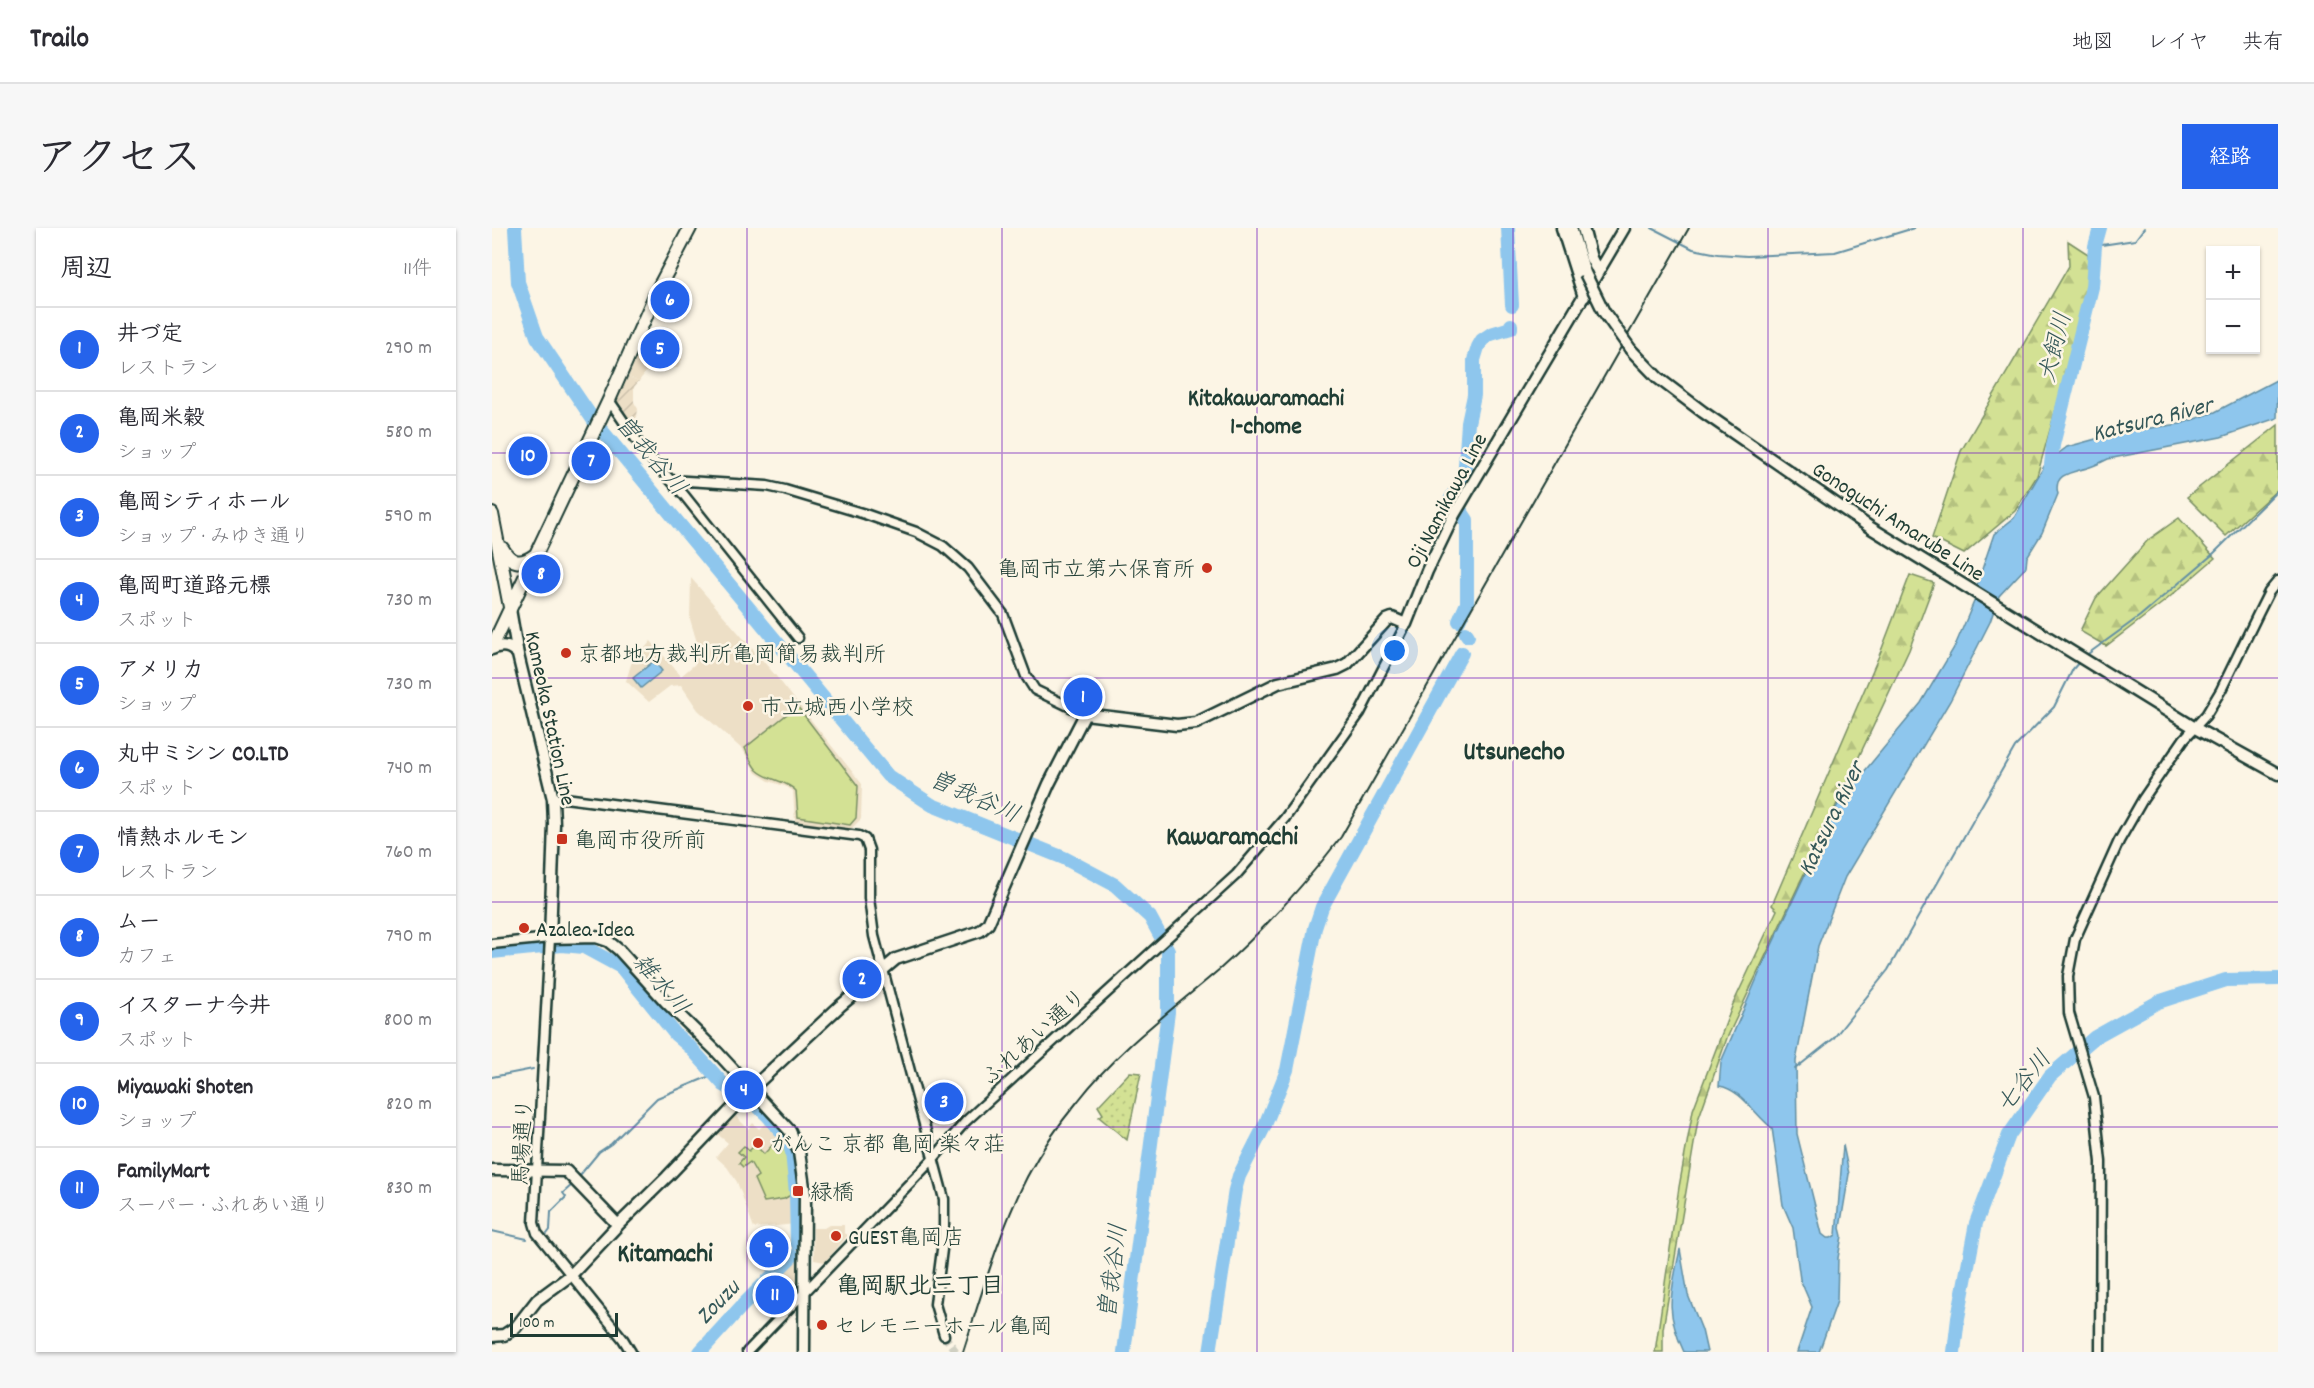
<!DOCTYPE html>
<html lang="ja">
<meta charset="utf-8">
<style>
:root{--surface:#fff;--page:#f7f7f7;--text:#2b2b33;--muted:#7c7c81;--line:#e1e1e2;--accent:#2563eb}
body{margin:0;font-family:Dekko,"Klee One",sans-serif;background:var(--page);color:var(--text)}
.controls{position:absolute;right:18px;top:18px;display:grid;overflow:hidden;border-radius:0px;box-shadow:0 2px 4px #0004}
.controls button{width:54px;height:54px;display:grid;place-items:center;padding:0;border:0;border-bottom:2px solid var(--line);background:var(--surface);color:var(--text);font:30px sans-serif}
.scale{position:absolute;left:18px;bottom:15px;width:108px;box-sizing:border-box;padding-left:6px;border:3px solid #1f3d34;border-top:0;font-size:16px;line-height:21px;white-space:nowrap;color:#1f3d34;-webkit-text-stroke:4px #fcf5e5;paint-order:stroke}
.you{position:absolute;left:903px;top:423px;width:21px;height:21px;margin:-15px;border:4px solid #fff;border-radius:50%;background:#1a73e8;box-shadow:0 0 0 9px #1a73e833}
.badge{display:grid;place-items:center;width:39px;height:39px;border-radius:50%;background:var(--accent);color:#fff;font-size:20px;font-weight:700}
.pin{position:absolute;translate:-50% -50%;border:3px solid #fff;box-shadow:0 2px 6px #0006}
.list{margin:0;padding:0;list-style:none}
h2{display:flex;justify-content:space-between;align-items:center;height:78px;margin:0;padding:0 24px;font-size:26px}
h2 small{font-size:20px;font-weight:400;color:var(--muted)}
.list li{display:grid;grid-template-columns:39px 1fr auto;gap:18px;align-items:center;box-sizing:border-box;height:84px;padding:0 24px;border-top:2px solid var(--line)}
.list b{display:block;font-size:22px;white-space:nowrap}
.list p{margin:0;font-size:20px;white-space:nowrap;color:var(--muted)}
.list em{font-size:20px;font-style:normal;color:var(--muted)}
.map{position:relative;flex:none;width:1786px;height:1124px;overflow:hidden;border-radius:0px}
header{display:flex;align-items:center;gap:36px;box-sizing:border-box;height:84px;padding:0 30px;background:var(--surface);border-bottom:2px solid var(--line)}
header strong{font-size:28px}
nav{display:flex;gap:33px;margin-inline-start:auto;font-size:21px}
.intro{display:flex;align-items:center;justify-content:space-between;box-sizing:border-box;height:144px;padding:0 36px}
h1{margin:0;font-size:42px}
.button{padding:15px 27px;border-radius:0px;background:var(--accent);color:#fff;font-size:21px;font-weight:700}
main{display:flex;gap:36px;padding:0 36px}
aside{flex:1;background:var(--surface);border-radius:0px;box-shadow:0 2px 4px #0004}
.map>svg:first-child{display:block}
</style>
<header>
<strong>Trailo</strong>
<nav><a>地図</a><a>レイヤ</a><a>共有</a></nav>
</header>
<div class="intro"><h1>アクセス</h1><a class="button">経路</a></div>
<main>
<aside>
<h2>周辺<small>11件</small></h2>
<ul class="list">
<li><span class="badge">1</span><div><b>井づ定</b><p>レストラン</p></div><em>290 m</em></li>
<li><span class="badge">2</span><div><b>亀岡米穀</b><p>ショップ</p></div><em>580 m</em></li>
<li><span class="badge">3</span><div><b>亀岡シティホール</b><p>ショップ · みゆき通り</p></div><em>590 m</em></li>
<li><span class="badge">4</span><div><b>亀岡町道路元標</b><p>スポット</p></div><em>730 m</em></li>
<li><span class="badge">5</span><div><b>アメリカ</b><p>ショップ</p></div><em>730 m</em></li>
<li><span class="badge">6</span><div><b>丸中ミシン CO.LTD</b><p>スポット</p></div><em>740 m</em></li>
<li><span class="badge">7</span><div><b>情熱ホルモン</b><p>レストラン</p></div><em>760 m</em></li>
<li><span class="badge">8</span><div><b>ムー</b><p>カフェ</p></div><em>790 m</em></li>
<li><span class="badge">9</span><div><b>イスターナ今井</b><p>スポット</p></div><em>800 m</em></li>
<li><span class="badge">10</span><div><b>Miyawaki Shoten</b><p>ショップ</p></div><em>820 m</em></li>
<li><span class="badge">11</span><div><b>FamilyMart</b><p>スーパー · ふれあい通り</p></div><em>830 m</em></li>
</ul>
</aside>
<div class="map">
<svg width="1786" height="1124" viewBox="0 0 1786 1124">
<defs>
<pattern id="industrial-furrows" width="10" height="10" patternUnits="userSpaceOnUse" patternTransform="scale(1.5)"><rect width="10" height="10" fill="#eddfc6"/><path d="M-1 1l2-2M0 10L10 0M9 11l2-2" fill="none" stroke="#cbc0ab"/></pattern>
<pattern id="forest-firs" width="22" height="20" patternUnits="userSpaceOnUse" patternTransform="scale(1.5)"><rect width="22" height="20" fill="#d3e194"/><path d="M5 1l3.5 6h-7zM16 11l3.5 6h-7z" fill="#b5c280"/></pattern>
<pattern id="park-dots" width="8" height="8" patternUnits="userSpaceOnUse" patternTransform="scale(1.5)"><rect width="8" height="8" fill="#d3e194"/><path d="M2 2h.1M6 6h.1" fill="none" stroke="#b5c280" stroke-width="1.8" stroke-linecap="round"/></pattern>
</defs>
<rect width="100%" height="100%" fill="#fcf5e5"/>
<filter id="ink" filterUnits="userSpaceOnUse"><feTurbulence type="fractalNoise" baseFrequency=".0167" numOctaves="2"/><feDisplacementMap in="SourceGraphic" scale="12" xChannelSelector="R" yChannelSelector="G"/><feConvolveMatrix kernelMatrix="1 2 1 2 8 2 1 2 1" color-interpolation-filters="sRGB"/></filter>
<g filter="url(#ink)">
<path fill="#eddfc6" d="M154 108 184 110 190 131 186 140H157L147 153 136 149Z
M199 350 284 448 370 556 369 591 359 601 303 594 301 563 295 559 277 553 264 545 251 522 206 482 189 457 178 458 157 474 134 453 139 436 159 413 189 448 203 436 199 427 206 418 198 391Z
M241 885 256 901 261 895 267 901 275 894 292 911 297 921 303 969 304 996 262 1000 245 954 235 939 224 929 236 915 223 904Z
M337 997H352V1005L356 1007 333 1034 322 1032 321 1000H332Z
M304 1031H306V1058L275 1091 261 1078Z"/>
<path fill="url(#industrial-furrows)" d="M136 149 147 153 142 159V174L146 181 143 203 123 176Z"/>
<path fill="#d3e194" stroke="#798f64" stroke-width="1.5" d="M305 478 366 558 364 590 358 597 306 589 304 563C294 552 277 553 265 542 260 537 256 527 253 520Z
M289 908 297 921 302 965 292 971 272 974 262 951 266 948 258 934 251 939 247 935 252 929 246 924 252 918 257 923 263 917 272 926Z"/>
<path fill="url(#forest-firs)" stroke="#798f64" stroke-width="1.5" d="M1576 13 1596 26 1598 47 1576 138 1545 248 1523 283 1472 326 1440 310 1469 223 1577 38Z
M1786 197V261L1734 308 1695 269Z
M1687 290 1723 330 1673 373 1614 418 1588 403 1604 370 1656 312Z
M1418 347 1442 355 1417 422 1235 810 1206 892 1171 1101V1124H1163L1187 959 1201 882 1241 776 1285 682 1280 677 1389 423Z"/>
<path fill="url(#park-dots)" stroke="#798f64" stroke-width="1.5" d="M638 844 649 845 635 912 607 889 611 886 606 878Z"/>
<path fill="#8ec6ed" stroke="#628fa3" stroke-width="1.5" d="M1786 151 1785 190 1729 209 1616 231C1610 234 1604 237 1598 239 1584 244 1560 244 1566 266L1550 305 1535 329 1534 339 1507 368 1498 394 1458 473 1353 649 1326 718 1304 833 1305 906 1330 1006 1335 1010H1339L1344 1007 1351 917 1357 946 1348 1000 1350 1008 1346 1030 1345 1073 1327 1124H1305L1320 1079 1308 1051 1301 1000 1291 977 1280 900C1263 887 1249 861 1227 858L1229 834 1272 734 1347 574 1429 475 1463 418 1487 362 1485 356 1502 306 1522 290 1554 235 1575 219 1629 204 1688 196 1723 184Z
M162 433 170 443 149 460 141 450Z
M1188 1021 1196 1067 1210 1102 1215 1124H1192C1172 1081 1179 1066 1188 1021Z"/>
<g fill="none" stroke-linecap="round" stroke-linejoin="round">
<path stroke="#628fa3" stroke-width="2" d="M1160 0 1201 21 1226 26 1255 28 1343 24 1422 0
M1603 18 1643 12 1652 0
M1593 428 1648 388 1720 327 1786 262
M1303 841 1341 811 1396 742 1523 519 1562 479 1581 441 1587 434
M0 849 41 841
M88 947 107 924 119 916 165 870 223 846
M0 1003 35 1011
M55 1006 58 1002 59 984 74 969 71 965 81 956"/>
<path stroke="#8ec6ed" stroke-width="14" d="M23 0 26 54 45 109 102 193 396 548 440 577 572 630 623 657 658 689 676 722V784L632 1124
M1016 0 1020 77
M1558 247 1561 217 1600 59 1603 18 1608 0
M972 252 976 195 982 167V132L986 119 990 112 999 106 1019 100V97
M963 263 956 276 969 283 975 292V375L967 393
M974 405 976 408
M0 724 70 717 92 719 129 739 184 807 198 819 232 857 261 874 276 888 295 910 300 924 304 965 305 1015
M208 1124 249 1079 300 1028
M718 1124 743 962 747 948 773 897 795 842 823 700 830 679 970 425
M1462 1124 1466 1090 1484 995 1517 907 1558 848 1603 809 1666 774 1734 752 1786 751"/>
<path stroke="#d0d0c2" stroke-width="8" stroke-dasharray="8 4" stroke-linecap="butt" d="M452 1107 464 1124"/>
<g stroke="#1f3d34" stroke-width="13">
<path id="minor" d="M117 172 152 223 192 267 306 410
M179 252 275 258 293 262 373 286 424 304 451 318 476 340 511 386 534 448 543 462 593 486
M61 571 73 570 367 608 373 611 377 622V670L382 708 452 971V1006L443 1076 452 1107
M0 716 58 710 42 995 45 1005 131 1111 139 1124
M255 1124 442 930 474 893 744 647 793 590 868 485 914 396
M1608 1124 1609 934 1602 869 1577 785 1576 748 1583 711 1627 613 1651 571 1692 511 1714 487 1729 462 1766 386 1777 364 1786 353"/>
</g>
<g stroke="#1f3d34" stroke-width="15">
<path id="major" d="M1070 0 1092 69
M1079 0 1093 45
M1091 0 1099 30 1106 44
M1139 122 1166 150 1211 184 1379 300 1703 500 1786 546
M18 381 26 427 61 571 62 596 58 710 104 709 116 713 127 722 174 774 225 824 298 903 307 924 313 966 312 1124
M0 421C11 416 18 418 26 426
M0 942 74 943 126 997
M0 1108 12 1107 24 1099 45 1072 79 1047 126 997 175 949 258 862 348 778 404 731 488 703 496 696 557 556 593 486 685 497 704 495 786 455 845 441 855 436 895 392 900 390 914 396 935 343 962 287 1132 0"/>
</g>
<g stroke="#1f3d34" stroke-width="16">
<path id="highway" d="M0 286 18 379
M10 320C19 335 28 338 43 327
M0 419 117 172 165 63 198 0"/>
</g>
<use href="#minor" stroke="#fcf5e5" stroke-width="8"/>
<use href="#major" stroke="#fcf5e5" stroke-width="10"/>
<use href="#highway" stroke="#fcf5e5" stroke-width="12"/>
<path stroke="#1f3d34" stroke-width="2" d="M471 1124C490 1065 507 1004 535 949 549 922 567 896 586 873 626 821 680 782 729 740 774 700 812 657 849 609L1197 0"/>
<g stroke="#1f3d34" stroke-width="15" stroke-linecap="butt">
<path id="major-bridge" d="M1093 45 1112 84 1139 122"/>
</g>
<use href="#major-bridge" stroke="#fcf5e5" stroke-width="10"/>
</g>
</g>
<path fill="none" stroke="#7b2cbf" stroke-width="1.5" stroke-opacity="0.55" d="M255 0V1124M510 0V1124M765 0V1124M1021 0V1124M1276 0V1124M1531 0V1124M0 225H1786M0 450H1786M0 674H1786M0 899H1786"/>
<g fill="#c8321e" stroke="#fcf5e5" stroke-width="2">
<circle cx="715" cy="340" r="6"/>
<circle cx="74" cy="425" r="6"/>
<circle cx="256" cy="478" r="6"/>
<rect x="64" y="605" width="12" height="12" rx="3"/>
<circle cx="32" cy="700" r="6"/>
<circle cx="266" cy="915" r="6"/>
<rect x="300" y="957" width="12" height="12" rx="3"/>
<circle cx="344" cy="1008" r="6"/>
<circle cx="330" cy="1097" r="6"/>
</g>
<g text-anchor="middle" stroke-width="5" stroke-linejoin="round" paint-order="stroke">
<g font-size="22" fill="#1f3d34" stroke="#fcf5e5">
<text transform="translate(953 272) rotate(-62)" y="8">Oji Namikawa Line</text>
<text transform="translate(1407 292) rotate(33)" y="8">Gonoguchi Amarube Line</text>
<text transform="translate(60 490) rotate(78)" y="8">Kameoka Station Line</text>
<text transform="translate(541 808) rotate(-42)" y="8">ふれあい通り</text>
<text transform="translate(29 914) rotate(-87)" y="8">馬場通り</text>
</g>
<g font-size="22" fill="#1f3d34" stroke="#fcf5e5" text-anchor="start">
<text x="703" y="348" text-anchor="end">亀岡市立第六保育所</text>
<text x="86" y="433">京都地方裁判所亀岡簡易裁判所</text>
<text x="268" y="486">市立城西小学校</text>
<text x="82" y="619">亀岡市役所前</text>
<text x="44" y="708">Azalea Idea</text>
<text x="278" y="923">がんこ 京都 亀岡 楽々荘</text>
<text x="318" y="971">緑橋</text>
<text x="356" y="1016">GUEST亀岡店</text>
<text x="342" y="1105">セレモニーホール亀岡</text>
</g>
<g font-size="24" font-style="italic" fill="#355859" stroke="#fcf5e5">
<text transform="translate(1562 119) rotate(-76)" y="8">犬飼川</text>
<text transform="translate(1660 190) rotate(-14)" y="8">Katsura River</text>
<text transform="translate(160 227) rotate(50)" y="8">曽我谷川</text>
<text transform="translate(483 568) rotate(24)" y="8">曽我谷川</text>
<text transform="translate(1338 590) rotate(-64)" y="8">Katsura River</text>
<text transform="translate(170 756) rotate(49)" y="8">雑水川</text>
<text transform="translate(1531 853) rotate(-51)" y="8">七谷川</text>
<text transform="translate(620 1043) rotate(-83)" y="8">曽我谷川</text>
<text transform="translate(225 1073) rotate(-46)" y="8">Zouzu</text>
</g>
<g font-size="24" font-weight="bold" fill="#1f3d34" stroke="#fcf5e5">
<text x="774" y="177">Kitakawaramachi<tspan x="774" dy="28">1-chome</tspan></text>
<text x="428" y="1065">亀岡駅北三丁目</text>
</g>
<g font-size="26" font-weight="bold" fill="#1f3d34" stroke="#fcf5e5">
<text x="1022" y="531">Utsunecho</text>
<text x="740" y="616">Kawaramachi</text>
<text x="173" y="1033">Kitamachi</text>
</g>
</g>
</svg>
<div class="controls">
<button>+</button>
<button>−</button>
</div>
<div class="scale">100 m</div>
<div class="you"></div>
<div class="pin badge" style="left:591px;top:469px">1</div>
<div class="pin badge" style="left:370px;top:751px">2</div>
<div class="pin badge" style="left:452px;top:874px">3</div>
<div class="pin badge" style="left:252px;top:862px">4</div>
<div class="pin badge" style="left:168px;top:121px">5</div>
<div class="pin badge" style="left:178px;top:72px">6</div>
<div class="pin badge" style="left:99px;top:233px">7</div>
<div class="pin badge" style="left:49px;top:346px">8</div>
<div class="pin badge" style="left:277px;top:1020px">9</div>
<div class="pin badge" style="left:36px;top:228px">10</div>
<div class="pin badge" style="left:283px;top:1067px">11</div>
</div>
</main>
